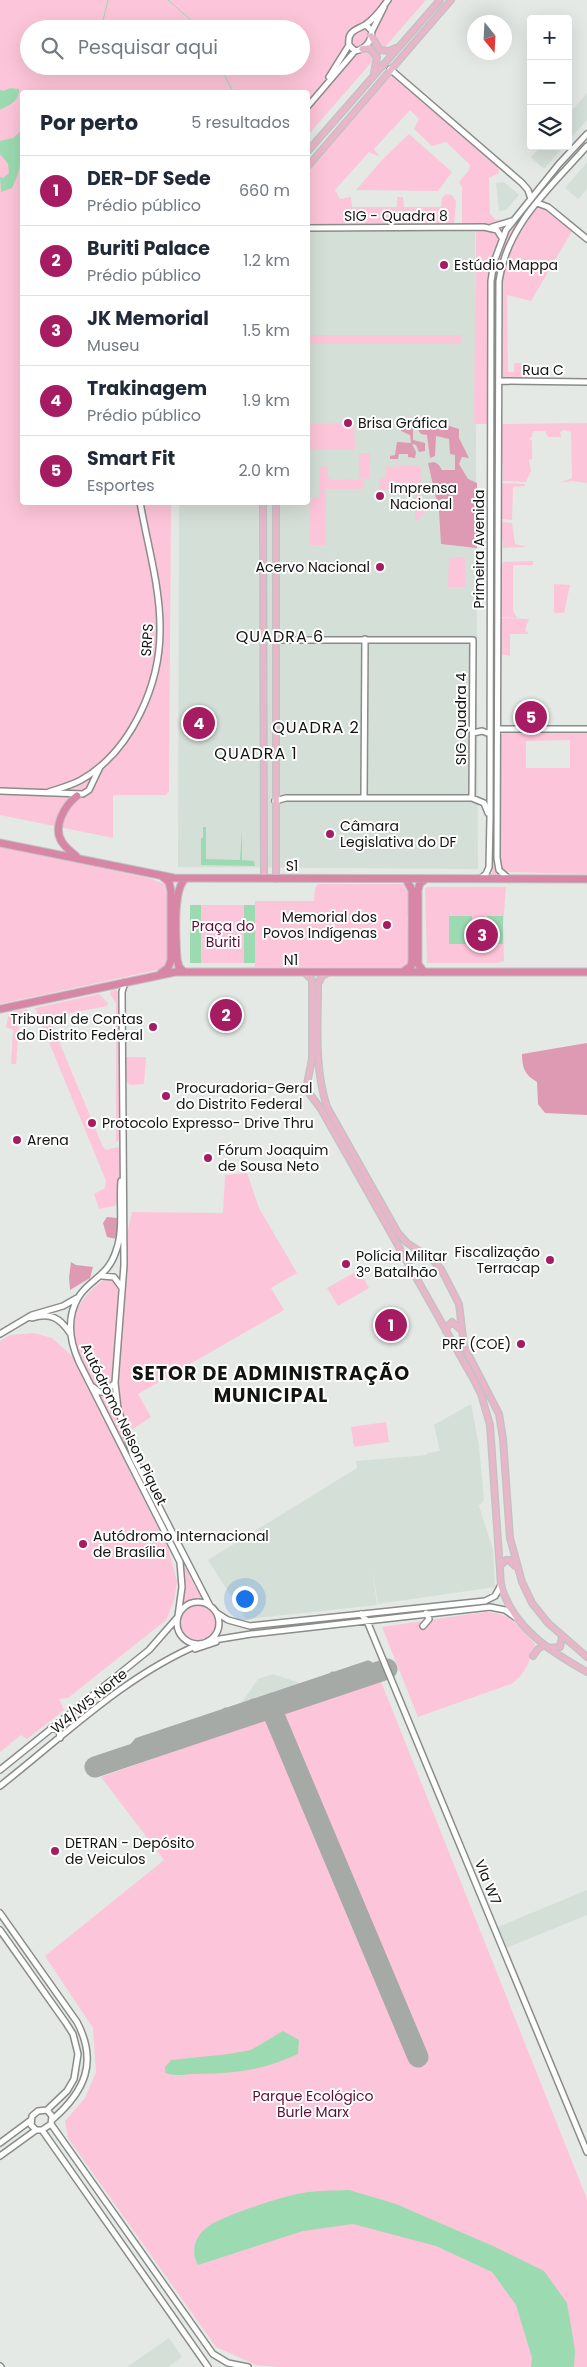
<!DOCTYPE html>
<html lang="pt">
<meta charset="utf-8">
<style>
:root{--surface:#fff;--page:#f2f2f3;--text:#1f2937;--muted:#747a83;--line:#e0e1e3;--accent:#a51c63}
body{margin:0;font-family:Poppins,sans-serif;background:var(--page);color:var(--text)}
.controls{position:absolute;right:15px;top:15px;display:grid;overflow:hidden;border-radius:5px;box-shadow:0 5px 20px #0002}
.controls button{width:45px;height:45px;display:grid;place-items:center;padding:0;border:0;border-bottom:1px solid var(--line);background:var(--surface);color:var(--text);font:25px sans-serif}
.compass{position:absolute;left:467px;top:15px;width:45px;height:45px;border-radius:50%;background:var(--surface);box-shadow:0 5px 20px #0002;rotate:162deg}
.you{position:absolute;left:244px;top:1598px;width:18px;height:18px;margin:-12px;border:4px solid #fff;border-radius:50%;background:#1a73e8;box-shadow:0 0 0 8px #1a73e833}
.badge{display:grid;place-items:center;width:32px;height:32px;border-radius:50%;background:var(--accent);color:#fff;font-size:16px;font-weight:700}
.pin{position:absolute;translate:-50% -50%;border:2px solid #fff;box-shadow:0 1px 5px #0006}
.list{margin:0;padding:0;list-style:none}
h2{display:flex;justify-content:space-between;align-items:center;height:65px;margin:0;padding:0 20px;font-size:21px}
h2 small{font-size:16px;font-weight:400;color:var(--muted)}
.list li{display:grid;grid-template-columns:32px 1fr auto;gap:15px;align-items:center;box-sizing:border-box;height:70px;padding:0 20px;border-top:1px solid var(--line)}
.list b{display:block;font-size:19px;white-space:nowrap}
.list p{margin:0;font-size:16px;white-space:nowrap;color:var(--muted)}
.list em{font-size:16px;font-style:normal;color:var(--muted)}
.icon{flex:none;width:28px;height:28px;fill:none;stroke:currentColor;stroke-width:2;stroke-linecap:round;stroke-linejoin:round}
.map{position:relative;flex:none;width:587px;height:2367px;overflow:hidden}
.search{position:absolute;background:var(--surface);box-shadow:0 5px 20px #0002;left:20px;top:20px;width:290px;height:55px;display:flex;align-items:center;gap:12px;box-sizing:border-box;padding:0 18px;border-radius:28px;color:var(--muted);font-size:19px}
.panel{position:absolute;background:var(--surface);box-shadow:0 5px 20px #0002;left:20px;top:90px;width:290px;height:415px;border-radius:5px}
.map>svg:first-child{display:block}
</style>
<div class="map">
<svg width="587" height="2367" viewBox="0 0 587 2367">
<rect width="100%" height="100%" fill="#e4e9e5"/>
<path fill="#d4dfd7" d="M587 93V120L568 141V115Z
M541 146H564L544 169 531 157Z
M587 162V189L578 199 565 188Z
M504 182 519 195 506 210 499 211 496 183Z
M475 228 478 869 178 867 179 503 308 502V231Z
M471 1404 479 1446 484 1500 479 1506 493 1550 495 1587 378 1604 372 1566 377 1605 246 1619 208 1560 357 1468 356 1461 427 1455V1453L440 1451 434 1425Z
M273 1674 306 1685 229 1711 243 1701 258 1679Z
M587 1890V1915L506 1948 498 1927Z
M169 2338 182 2357 168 2367H127Z"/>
<path fill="#fdc5d9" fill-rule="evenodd" d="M0 0H426L308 135V92H22V502L171 503 169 791 166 795H113V838L0 815ZM29 29H301V66H29Z
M392 74 497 164 499 173 489 178 490 214 496 220 507 219 512 216 511 220 489 226H462V187L459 182 469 170 470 165 446 142 432 146 414 129 419 119 410 110 374 149 380 157 369 152 335 190 340 199 351 197 352 207H397V197H403L404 207H441L442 198 446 194 452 195 456 201 454 226H308V169Z
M409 134 452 172 438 191 356 190 382 160Z
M542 205 572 231 531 301 507 295 508 372H514V363H523V372H530V379H496V526H492V424H474L476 228 494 227 519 217 523 220Z
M308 335H461V344H308Z
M354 423 355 450H308V424Z
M587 423V483L572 481 559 483 572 478 571 432 564 430 560 432 561 437H548L545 431H533L532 437 529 438 532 441V459L529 460 531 471 526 482 503 481 501 424Z
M359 453H370L369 479 359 478Z
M417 465 421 468V500L425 504V512L417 521 415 519V490L379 489V479L386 478V467Z
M328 466V477L332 480 364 479 363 489H326V545H310V503L313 497H320V467Z
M501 483 525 484V486L513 487 512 520 502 519Z
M501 522 512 523 515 544 527 547 503 548Z
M449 557H465V587H448Z
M533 561V565H513V611L517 618 500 617V570L503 562Z
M492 583H496V701H492Z
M554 584 570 585 564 613H554Z
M500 618 529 619 525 630 529 634H510V656L500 654Z
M505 731H587V874L506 872 501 869V735ZM570 740V768H526V741Z
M492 757 496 758V874H492Z
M0 847 149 878 169 886V964L166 968 0 1004Z
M318 884H406L409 887V913L407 915 409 964 406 967H255V901H314L315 888Z
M427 887H506L503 926 504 961 498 963H427L425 889Z
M201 905H244V963H201Z
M116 990 119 993V1140L116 1142V1003L110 994 111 991Z
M99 994 108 1003 107 1006 52 1017 50 1020 103 1147 106 1150 118 1147 120 1150 118 1202 115 1206 99 1209 94 1194 105 1188 106 1181 35 1008Z
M26 1009 32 1020 19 1024 16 1064H11L13 1030 6 1027 9 1012Z
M126 1057H146L144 1084 130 1085 126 1081Z
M247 1173 259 1208 297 1273 271 1288 284 1310 138 1394 151 1417 127 1433 119 1407 117 1384 128 1230 132 1212 223 1213 225 1175Z
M359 1270 369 1288 338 1306 327 1288Z
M105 1279H114L121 1286 112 1382 106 1390H99L95 1386C89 1375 81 1363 76 1352 64 1323 81 1295 105 1279Z
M34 1333 52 1338 72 1356 168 1548 177 1581 174 1601 166 1620 68 1698 59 1699 64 1710 27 1739 21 1735 0 1752V1341L10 1335Z
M113 1390C122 1459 163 1521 193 1583L205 1602 192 1601 182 1606 185 1592 181 1563 97 1395Z
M386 1422 389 1442 354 1447 351 1427Z
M179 1623a19 19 0 1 1 38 0a19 19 0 1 1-38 0Z
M485 1612C512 1613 518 1625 535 1644 530 1659 525 1676 511 1684L418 1717 382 1627Z
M380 1679 587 2199V2367H278L256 2365 216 2347 68 2138 65 2121 85 2098 96 2072 93 2028 45 1956 164 1860 101 1777Z"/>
<path fill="#de9ab3" d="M401 425H446L459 429V438L469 458 462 457 459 464 468 479 477 483V548L441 544 439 511 428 463C436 461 438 463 442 470H455V455L450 454 449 439 436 436 435 456 430 458 427 435 421 434 418 430 413 429V440L425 443V451L419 452 416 445 412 444 416 452 415 458 408 457V454H399L398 459H390V456L395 455 397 442 411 443 410 435 401 431Z
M587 1043V1115L545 1113 538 1104 537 1082C525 1075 522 1068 522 1054Z
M107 1217 117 1218V1239L107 1237 103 1223Z
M71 1262 76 1265 93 1267 90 1278 70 1290 69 1278Z"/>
<path fill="#9cdab1" d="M10 88 19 89C20 101 9 105 0 110V90L3 91Z
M22 130C23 152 22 168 12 188L1 192 0 177 3 178 9 173 8 164 0 154V141L13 138Z
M203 827H206V859L240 860 242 829V860L254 861 255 866 201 865V838H203Z
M190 905H201V963H190Z
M244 905H255V963H244Z
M449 916H472V944H449Z
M487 916H503V944H487Z
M283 2031 299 2040 298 2054C258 2072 235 2073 192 2074 182 2075 175 2076 165 2073V2067L171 2060 229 2054 251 2050Z
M349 2190 396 2204 493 2246 544 2271 567 2303 575 2350 574 2367H531L532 2358 516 2305 492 2272 436 2246 353 2224 303 2231 198 2265C190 2251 195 2235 209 2226 222 2216 286 2195 303 2193 318 2190 334 2191 349 2190Z"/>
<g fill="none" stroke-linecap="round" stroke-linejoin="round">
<path stroke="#9cdab1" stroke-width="1" d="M168 0 201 29
M101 29 108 0
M220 66 233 92
M91 73 93 66"/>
<path stroke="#a6aaa6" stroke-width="9" d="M333 1676 343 1683
M272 1697 273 1704 277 1706
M253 1703 263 1710
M226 1712V1719L230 1722
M169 1732V1739L173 1741
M142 1741 140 1747 146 1750
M125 1758 138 1742 368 1665 376 1672"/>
<path stroke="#a6aaa6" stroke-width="21" d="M271 1708 418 2057
M95 1767 387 1669"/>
<g stroke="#898d8a" stroke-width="8">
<path id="secondary" d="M372 31 384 7
M355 51 349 45C347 31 356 30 365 25 373 20 383 7 388 0
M390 69 522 183 528 190 531 199
M329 77 349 45
M308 106 355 51C366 49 371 42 372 31L366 25
M537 203 548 207 587 239
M492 227 512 221
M308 228 484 227 497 230 502 238
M499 381 587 382
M276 640H473L472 798
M498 729H587
M473 733 482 731 490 734
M0 791 83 794 89 790 100 767
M46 793C57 789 70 786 81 780 132 751 161 683 160 627 160 586 147 543 140 502
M364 798 365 639
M275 801 286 798H472L484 803 488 813
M481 878 486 874 489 867 490 818 491 281 494 262 506 230 559 164 587 134
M509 879 499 870 497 858 499 281C507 224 551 187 587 146
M125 982 122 992 124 1265 115 1383 118 1409 133 1456 210 1606
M121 1181C119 1204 124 1230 116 1251 108 1277 88 1280 78 1298 66 1319 70 1342 79 1362L180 1562 182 1587 178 1616
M102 1276 114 1277 122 1288
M32 1318C50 1312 60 1318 70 1333
M0 1334 32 1315 63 1306 77 1298
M93 1387 99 1392H104L115 1383
M177 1623a21 21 0 1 1 42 0a21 21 0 1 1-42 0Z
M217 1613 228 1620 250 1626 485 1601 495 1596 501 1585
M361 1614 367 1621 587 2152
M423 1626 429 1619 426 1613
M208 1641 251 1634 490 1607 505 1610 515 1617
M195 1649 216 1642
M51 1728 59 1730 60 1738
M0 1770 149 1650 177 1618
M0 1786C64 1736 124 1676 200 1644
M0 1913 77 2022C98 2062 85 2091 53 2119
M0 1930 66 2023 73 2034 78 2054 74 2079 67 2091 47 2110 38 2111 32 2116 31 2125 36 2130H42L51 2124 52 2116 47 2110
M51 2124 213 2354 228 2363 248 2367
M42 2130 208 2367
M0 2143 31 2120
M0 2156 36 2130
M0 2366 1 2367"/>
</g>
<g stroke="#c1c2c1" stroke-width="8">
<path id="primary" d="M371 36 380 50 389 51 396 48
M362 49 369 48 377 57 374 73
M308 151 440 0
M308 166 451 0
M263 502 264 878
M276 879V502
M304 972 312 980V1059L306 1089 321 1109 474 1380 481 1394 490 1425 501 1585C512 1627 551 1652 587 1672
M329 972 322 976 318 984C318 1025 314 1068 327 1107L398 1233 407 1243 432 1259 441 1269 459 1304 464 1346 499 1414 503 1439 510 1538 522 1582 532 1603 548 1623 587 1657
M405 1259H415L417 1253 415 1249
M446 1331 447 1327 452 1322 460 1329
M500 1566 506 1560H509L515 1566
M548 1648 560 1647 562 1637
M533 1656 538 1649 544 1645"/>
</g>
<g stroke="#c1c2c1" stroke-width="9">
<path id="highway" d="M0 843 174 878 587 879
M76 856C71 852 65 847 62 842 52 827 65 805 77 796
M404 971 411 966 412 960V890L406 879
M184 972 179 967 177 959C176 940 172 891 185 879
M424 972 418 964V890L420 883 426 879
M161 973 168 968 171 960V891L169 882 163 877
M0 1009 175 972H587"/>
</g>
<use href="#secondary" stroke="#fff" stroke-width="5"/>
<use href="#primary" stroke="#e7b6c9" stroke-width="5.5"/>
<use href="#highway" stroke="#d786a5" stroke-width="7"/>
</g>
<g fill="#a51c63" stroke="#fff" stroke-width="2">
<circle cx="444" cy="265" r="5"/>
<circle cx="348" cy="423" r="5"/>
<circle cx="380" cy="496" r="5"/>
<circle cx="380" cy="567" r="5"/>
<circle cx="330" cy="834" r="5"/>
<circle cx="387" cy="925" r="5"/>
<circle cx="153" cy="1027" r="5"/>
<circle cx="166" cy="1096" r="5"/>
<circle cx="92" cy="1123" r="5"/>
<circle cx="17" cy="1140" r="5"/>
<circle cx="208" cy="1158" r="5"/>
<circle cx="550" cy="1260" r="5"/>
<circle cx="346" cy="1264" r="5"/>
<circle cx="521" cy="1344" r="5"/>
<circle cx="83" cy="1544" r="5"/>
<circle cx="55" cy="1851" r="5"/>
</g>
<g text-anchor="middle" stroke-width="4" stroke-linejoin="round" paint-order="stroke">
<g font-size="14" fill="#121412" stroke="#fff">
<text x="396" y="221">SIG - Quadra 8</text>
<text x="543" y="375">Rua C</text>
<text transform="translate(479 549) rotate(-90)" y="5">Primeira Avenida</text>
<text transform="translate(147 640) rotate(-86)" y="5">SRPS</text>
<text transform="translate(461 719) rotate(-90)" y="5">SIG Quadra 4</text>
<text x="292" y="871">S1</text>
<text x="291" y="965">N1</text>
<text transform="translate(124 1424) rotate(64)" y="5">Autódromo Nelson Piquet</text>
<text transform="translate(89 1701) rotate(-39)" y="5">W4/W5 Norte</text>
<text transform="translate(488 1882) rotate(68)" y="5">Vla W7</text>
</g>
<g font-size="14" fill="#121412" stroke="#fff" text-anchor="start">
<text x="454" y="270">Estúdio Mappa</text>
<text x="358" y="428">Brisa Gráfica</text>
<text x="390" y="493">Imprensa<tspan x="390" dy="16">Nacional</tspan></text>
<text x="370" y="572" text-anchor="end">Acervo Nacional</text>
<text x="340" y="831">Câmara<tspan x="340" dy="16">Legislativa do DF</tspan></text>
<text x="377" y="922" text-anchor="end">Memorial dos<tspan x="377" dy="16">Povos Indígenas</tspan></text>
<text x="143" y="1024" text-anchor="end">Tribunal de Contas<tspan x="143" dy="16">do Distrito Federal</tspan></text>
<text x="176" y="1093">Procuradoria-Geral<tspan x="176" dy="16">do Distrito Federal</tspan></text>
<text x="102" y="1128">Protocolo Expresso- Drive Thru</text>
<text x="27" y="1145">Arena</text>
<text x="218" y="1155">Fórum Joaquim<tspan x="218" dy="16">de Sousa Neto</tspan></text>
<text x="540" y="1257" text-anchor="end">Fiscalização<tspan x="540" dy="16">Terracap</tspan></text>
<text x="356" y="1261">Polícia Militar<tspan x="356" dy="16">3º Batalhão</tspan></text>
<text x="511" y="1349" text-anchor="end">PRF (COE)</text>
<text x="93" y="1541">Autódromo Internacional<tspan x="93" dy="16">de Brasília</tspan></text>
<text x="65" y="1848">DETRAN - Depósito<tspan x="65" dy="16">de Veiculos</tspan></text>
</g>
<g font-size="14" fill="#5d0d35" stroke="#fff">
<text x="223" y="931">Praça do<tspan x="223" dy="16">Buriti</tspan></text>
<text x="313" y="2101">Parque Ecológico<tspan x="313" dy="16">Burle Marx</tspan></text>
</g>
<g font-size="16" letter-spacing="1" fill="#121412" stroke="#fff">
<text x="280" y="642">QUADRA 6</text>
<text x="316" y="733">QUADRA 2</text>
<text x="256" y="759">QUADRA 1</text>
</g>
<g font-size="19" font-weight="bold" letter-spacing="1" fill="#121412" stroke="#fff">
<text x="271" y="1380">SETOR DE ADMINISTRAÇÃO<tspan x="271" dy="22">MUNICIPAL</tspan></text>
</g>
</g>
</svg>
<div class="controls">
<button>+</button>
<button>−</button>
<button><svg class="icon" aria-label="layers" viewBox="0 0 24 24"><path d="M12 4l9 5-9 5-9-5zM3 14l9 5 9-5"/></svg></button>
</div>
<svg class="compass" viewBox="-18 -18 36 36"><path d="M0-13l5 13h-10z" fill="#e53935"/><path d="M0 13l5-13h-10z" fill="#747a83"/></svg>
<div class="you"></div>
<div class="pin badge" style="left:391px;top:1325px">1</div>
<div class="pin badge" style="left:226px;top:1015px">2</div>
<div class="pin badge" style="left:482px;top:935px">3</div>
<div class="pin badge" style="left:199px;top:723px">4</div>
<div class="pin badge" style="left:531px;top:717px">5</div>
<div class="search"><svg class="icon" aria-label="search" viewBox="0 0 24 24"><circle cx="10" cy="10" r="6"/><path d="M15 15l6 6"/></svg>Pesquisar aqui</div>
<section class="panel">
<h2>Por perto<small>5 resultados</small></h2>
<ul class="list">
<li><span class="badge">1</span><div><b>DER-DF Sede</b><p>Prédio público</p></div><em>660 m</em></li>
<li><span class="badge">2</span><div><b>Buriti Palace</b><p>Prédio público</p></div><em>1.2 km</em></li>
<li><span class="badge">3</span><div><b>JK Memorial</b><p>Museu</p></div><em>1.5 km</em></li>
<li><span class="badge">4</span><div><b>Trakinagem</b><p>Prédio público</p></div><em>1.9 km</em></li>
<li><span class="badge">5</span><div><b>Smart Fit</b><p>Esportes</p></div><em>2.0 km</em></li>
</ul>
</section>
</div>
